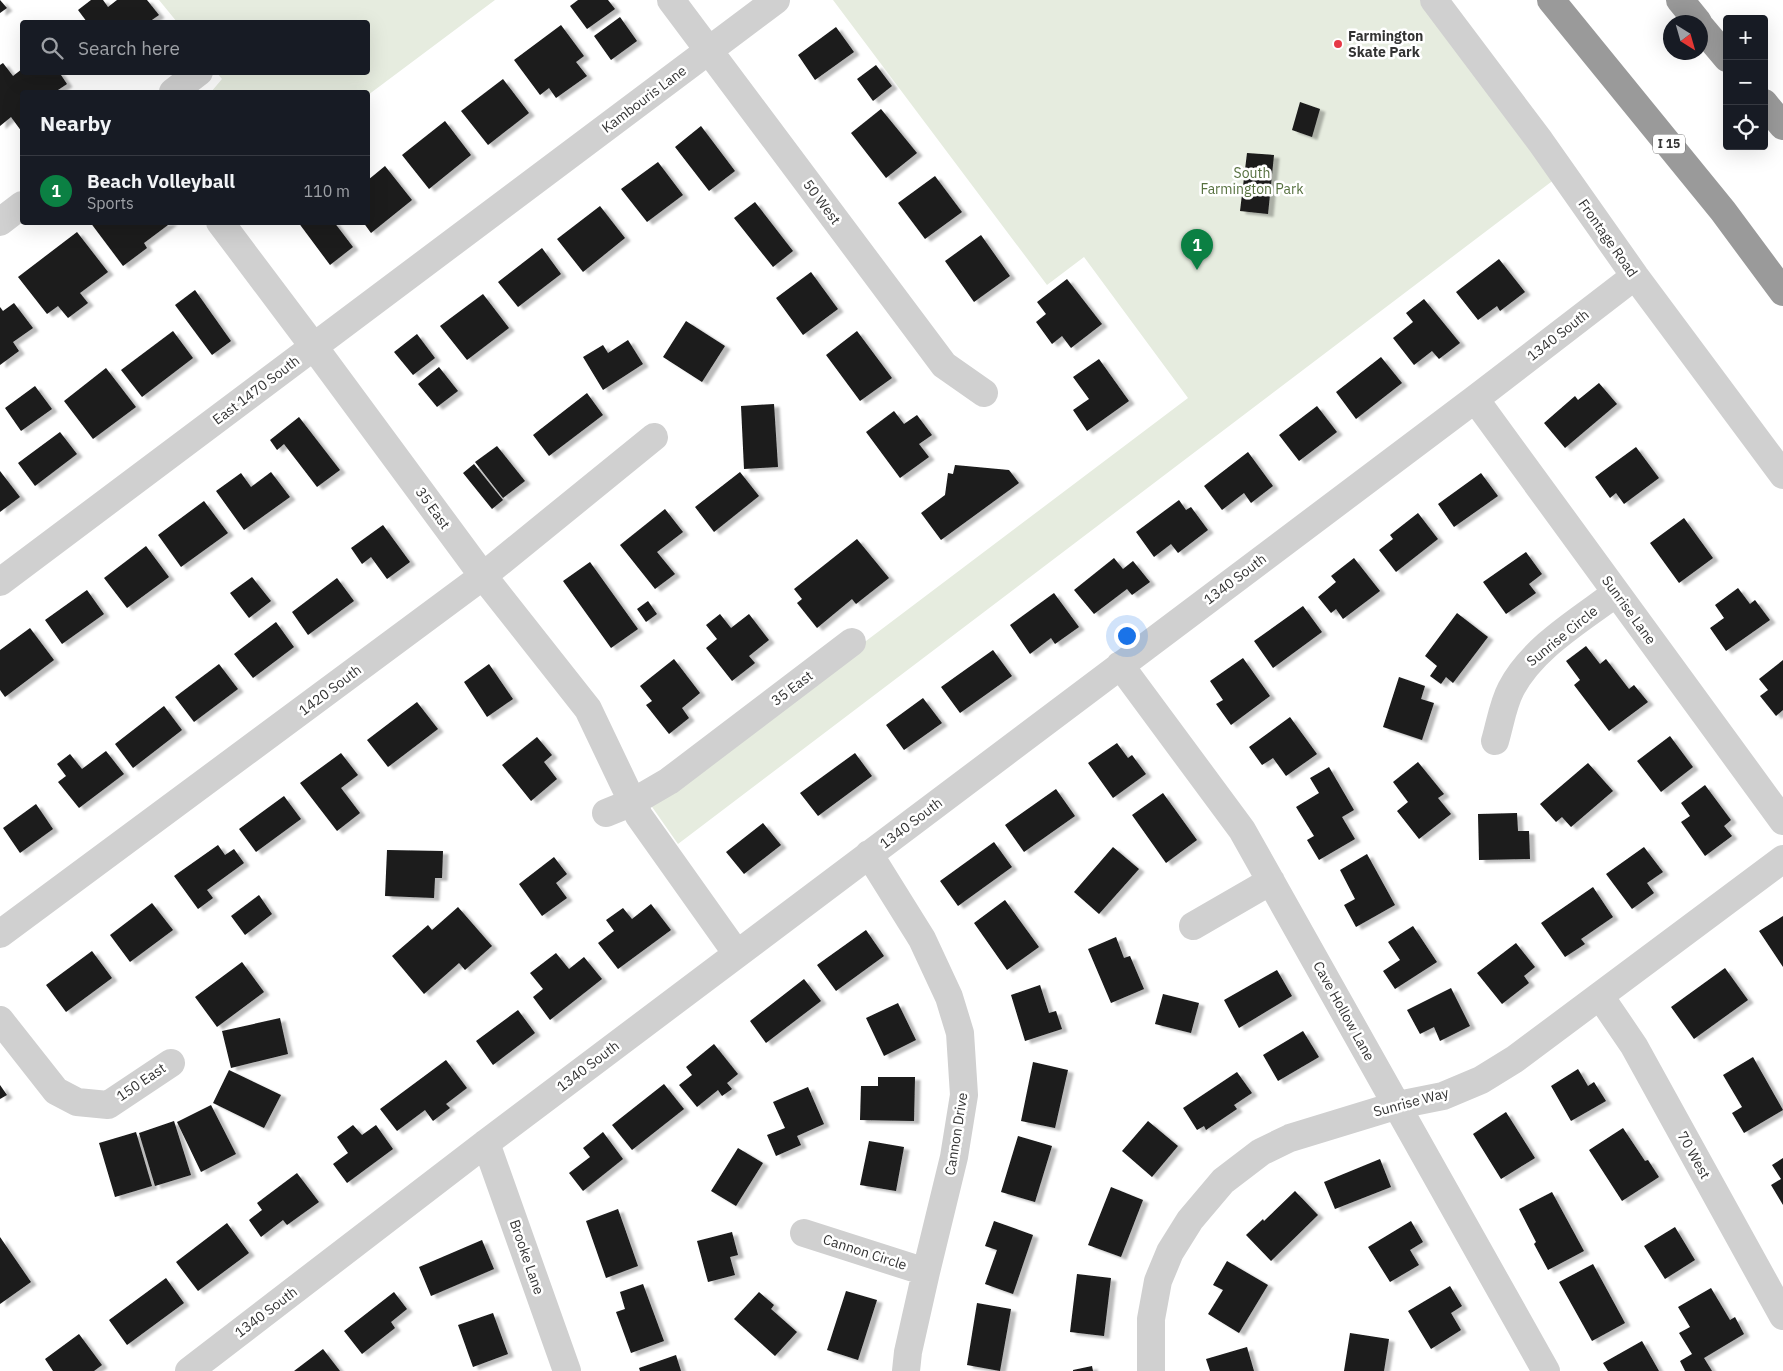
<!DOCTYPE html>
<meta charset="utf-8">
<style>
:root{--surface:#171b24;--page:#242831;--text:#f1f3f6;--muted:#9ea1a6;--line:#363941;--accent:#0b8043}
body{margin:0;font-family:"IBM Plex Sans",sans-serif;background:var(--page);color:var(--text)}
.controls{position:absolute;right:15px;top:15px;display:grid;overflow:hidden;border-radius:5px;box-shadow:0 5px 20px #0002}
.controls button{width:45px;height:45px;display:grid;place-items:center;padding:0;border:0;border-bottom:1px solid var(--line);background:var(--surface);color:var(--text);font:25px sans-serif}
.compass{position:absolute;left:1663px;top:15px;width:45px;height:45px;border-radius:50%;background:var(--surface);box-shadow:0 5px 20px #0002;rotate:143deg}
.you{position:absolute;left:1126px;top:635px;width:18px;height:18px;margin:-12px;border:4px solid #fff;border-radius:50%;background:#1a73e8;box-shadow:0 0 0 8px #1a73e833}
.badge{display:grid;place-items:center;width:32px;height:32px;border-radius:50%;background:var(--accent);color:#fff;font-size:16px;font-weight:700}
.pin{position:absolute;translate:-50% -41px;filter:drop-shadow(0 1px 2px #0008)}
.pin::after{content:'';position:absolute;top:26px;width:18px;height:15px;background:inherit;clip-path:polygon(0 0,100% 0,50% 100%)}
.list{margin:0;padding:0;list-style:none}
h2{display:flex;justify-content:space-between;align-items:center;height:65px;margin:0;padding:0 20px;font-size:21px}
h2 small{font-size:16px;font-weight:400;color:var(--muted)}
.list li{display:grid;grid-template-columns:32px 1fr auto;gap:15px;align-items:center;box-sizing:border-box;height:70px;padding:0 20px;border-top:1px solid var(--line)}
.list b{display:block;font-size:19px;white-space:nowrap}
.list p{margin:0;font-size:16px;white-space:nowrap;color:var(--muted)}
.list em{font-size:16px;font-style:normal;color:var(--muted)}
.icon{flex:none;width:28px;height:28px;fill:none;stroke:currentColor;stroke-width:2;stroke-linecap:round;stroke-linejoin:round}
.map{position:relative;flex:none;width:1783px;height:1371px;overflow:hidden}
.search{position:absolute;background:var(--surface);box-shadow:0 5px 20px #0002;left:20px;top:20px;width:350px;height:55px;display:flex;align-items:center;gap:12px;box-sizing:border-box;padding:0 18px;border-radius:5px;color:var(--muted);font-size:19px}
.panel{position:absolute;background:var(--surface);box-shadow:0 5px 20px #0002;left:20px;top:90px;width:350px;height:135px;border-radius:5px}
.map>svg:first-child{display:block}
</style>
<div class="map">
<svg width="1783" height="1371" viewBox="0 0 1783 1371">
<defs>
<filter id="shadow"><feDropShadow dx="5.5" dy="3" stdDeviation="1" flood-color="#0004"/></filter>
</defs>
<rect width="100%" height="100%" fill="#fff"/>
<path fill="#e6ecdf" d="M159 0H495L368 95V92H211L222 79 217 73 368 72V22H177Z
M833 0H1420L1555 179 678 844 650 804 1188 398 1084 257 1047 285Z"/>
<path fill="#1a1a1a" filter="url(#shadow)" d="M0 0 7 8 0 13Z
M91 0H103L108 7 117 0H147L159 15 149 22H87L78 10Z
M578 0H608L615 9 587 29 570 6Z
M620 17 637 41 611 60 594 36Z
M561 25 584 56 576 62 587 76 556 98 549 88 540 95 514 60Z
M836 27 854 52 815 80 798 55Z
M3 63 13 76 22 69V72H59L67 84 55 92H22V132L11 117 0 126V65Z
M876 65 892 86 873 101 857 79Z
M503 79 529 113 488 145 461 111Z
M1300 102 1320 109 1312 137 1292 130Z
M881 109 917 153 886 178 851 133Z
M445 121 471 155 429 189 402 155Z
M701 126 735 171 709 191 675 147Z
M1247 153 1274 155 1268 214 1240 211Z
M658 162 683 195 647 222 621 189Z
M385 166 412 200 371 233 363 222H368V180Z
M935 176 962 212 925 239 898 203Z
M755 202 793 251 773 267 734 218Z
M600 206 625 238 583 272 557 239Z
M90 222H172L144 243 147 248 123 266Z
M298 222H334L353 247 330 265Z
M77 232 108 272 80 293 88 303 68 318 58 306 47 314 18 277Z
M981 235 1010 276 974 302 945 261Z
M542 248 561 274 518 307 498 282Z
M1499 259 1525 292 1500 311 1497 306 1478 320 1456 292Z
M811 272 838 309 803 335 776 298Z
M1067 279 1102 324 1071 348 1062 336 1052 344 1036 322 1046 314 1037 302Z
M195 290 231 341 212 355 175 305Z
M483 294 509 328 467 360 440 326Z
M1424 299 1460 343 1439 359 1432 351 1414 365 1393 338 1413 322 1406 313Z
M14 303 33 328 13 342 19 351 0 365V307L3 311Z
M686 321 725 346 702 382 663 357Z
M173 331 193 358 142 397 121 370Z
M857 331 892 378 860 401 826 355Z
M417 334 435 358 413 375 394 352Z
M628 340 643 364 603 390 583 357 603 345 608 353Z
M1381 357 1402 383 1356 419 1336 392Z
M1099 359 1129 401 1087 431 1073 410 1089 399 1073 377Z
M439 367 458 391 437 407 418 384Z
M106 368 136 407 93 439 64 401Z
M1599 383 1617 404 1565 448 1544 423 1575 396 1578 400Z
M35 386 52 409 21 431 5 408Z
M587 393 603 415 549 456 533 435Z
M774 404 778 467 744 469 741 406Z
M1317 406 1337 432 1299 461 1279 435Z
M894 411 904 424 917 415 932 435 919 444 929 457 900 478 866 432Z
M299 417 340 470 317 487 284 444 277 450 270 440Z
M60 432 77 454 35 486 18 463Z
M497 446 525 481 503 498 475 462Z
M1636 447 1659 478 1624 504 1616 493 1610 498 1595 477Z
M1248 452 1273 486 1251 503 1244 493 1222 510 1204 486Z
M474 464 503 500 492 509 463 473Z
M955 465 1009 470 1019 483 941 540 921 513 945 495 948 473 953 474Z
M0 471 20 497 0 512Z
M271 472 290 497 244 530 216 491 241 473 251 487Z
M740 472 759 496 714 532 695 507Z
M1481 473 1498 496 1454 527 1438 504Z
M1179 500 1186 510 1191 507 1208 530 1178 553 1171 544 1154 557 1136 532Z
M204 501 228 533 181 567 158 535Z
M665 509 683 532 657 552 675 574 655 589 620 545Z
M1418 513 1438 539 1396 572 1379 550 1393 539 1390 535Z
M1684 518 1713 558 1679 583 1650 543Z
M383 525 410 562 387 579 371 557 362 564 351 548Z
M857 539 889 578 856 604 852 599 817 628 797 603 802 599 794 589Z
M146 546 169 577 127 608 104 578Z
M1526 552 1542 574 1529 584 1536 593 1506 614 1483 582Z
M1114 558 1123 569 1133 561 1150 582 1132 595 1127 589 1094 614 1074 590Z
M1354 558 1380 591 1343 619 1336 609 1331 613 1318 597 1336 582 1331 576Z
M590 562 638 629 611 648 563 581Z
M252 577 271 601 249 618 230 593Z
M337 578 354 601 308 635 292 612Z
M1738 588 1750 604 1755 600 1770 620 1726 651 1710 628 1724 618 1715 605Z
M87 590 104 614 62 644 45 620Z
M1054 593 1079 627 1055 644 1051 638 1030 654 1010 625Z
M648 601 657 614 646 622 637 609Z
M1303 606 1322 632 1273 668 1254 641Z
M1457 613 1488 637 1453 683 1446 677 1441 684 1430 676 1437 666 1425 656Z
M720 614 731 628 749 614 769 640 749 656 755 663 732 681 706 648 717 639 706 625Z
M276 622 294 647 253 678 234 654Z
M30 628 54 660 5 697 0 690V650Z
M1586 646 1600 664 1606 659 1629 689 1634 685 1648 702 1609 731 1574 685 1580 680 1566 661Z
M993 650 1012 676 960 713 941 687Z
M1243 658 1270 696 1231 725 1216 704 1223 700 1210 681Z
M674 659 700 693 682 708 689 718 669 734 646 705 652 701 640 686Z
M1783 660V710L1776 716 1760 696 1768 690 1759 679Z
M219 664 238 689 194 722 175 697Z
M489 664 513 699 487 717 464 682Z
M1399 677 1425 686 1421 699 1434 703 1422 740 1383 727Z
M923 698 942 723 904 750 886 725Z
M417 702 438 729 388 767 367 740Z
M164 706 182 730 133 768 115 744Z
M1290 717 1317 754 1286 776 1273 758 1262 765 1249 747Z
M1670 736 1693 767 1661 792 1637 761Z
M537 737 552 755 544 762 557 779 531 801 502 765Z
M1117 743 1128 758 1132 755 1146 774 1113 798 1088 763Z
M106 751 124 774 79 808 58 782 66 776 57 764 70 754 82 769Z
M341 753 358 775 341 788 360 813 337 831 300 783Z
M855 753 872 776 818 816 800 793Z
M1418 762 1444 794 1438 798 1451 814 1419 839 1397 811 1408 802 1393 782Z
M1588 763 1613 791 1571 827 1562 817 1556 822 1540 804Z
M1329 767 1354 810 1342 817 1355 839 1319 860 1307 840 1314 836 1296 807 1319 793 1310 778Z
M1705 785 1731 820 1724 826 1732 836 1705 856 1681 822 1690 816 1681 803Z
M1056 789 1075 816 1024 852 1005 825Z
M1163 793 1197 840 1166 863 1132 815Z
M284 796 301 819 256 852 239 829Z
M36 804 53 829 20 853 3 828Z
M1517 813 1518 831H1529L1530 859 1479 860 1478 814Z
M763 823 781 845 744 874 726 852Z
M994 842 1012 867 958 906 940 881Z
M218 845 225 855 234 849 244 863 207 890 213 898 198 909 174 876Z
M1113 847 1139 869 1099 914 1074 892Z
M1644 847 1663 872 1647 883 1654 893 1632 909 1606 874Z
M387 850 443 851 442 878H435L434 898 385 896Z
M1367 854 1395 905 1356 927 1344 905 1355 899 1340 870Z
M554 857 567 874 556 883 567 898 542 916 519 884Z
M1593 887 1613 917 1581 939 1585 944 1565 957 1541 923Z
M259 895 272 914 245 935 231 916Z
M1005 900 1039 947 1007 970 974 923Z
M152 903 173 930 130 962 110 935Z
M651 904 671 930 618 969 598 943 614 931 606 920 623 908 632 919Z
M458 907 492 946 465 970 459 963 424 994 392 956 428 925 432 930Z
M1783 916V967L1759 931Z
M1413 926 1437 962 1395 989 1383 971 1400 960 1388 942Z
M866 930 884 956 836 991 817 965Z
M1116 937 1124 958 1130 956 1144 989 1111 1003 1088 949Z
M1516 943 1535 967 1524 976 1529 983 1502 1004 1477 973Z
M92 951 112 978 66 1012 46 985Z
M556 953 569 969 584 957 602 979 550 1020 533 997 543 989 530 973Z
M242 962 264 992 217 1027 195 997Z
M1725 968 1748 1000 1694 1039 1671 1007Z
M1277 970 1292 996 1239 1028 1224 1000Z
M804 979 821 1001 766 1043 750 1021Z
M1040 985 1049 1013 1056 1011 1062 1029 1025 1041 1011 995Z
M1451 988 1470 1026 1440 1041 1434 1027 1420 1034 1407 1010Z
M1163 994 1199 1003 1191 1033 1155 1024Z
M898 1003 916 1040 884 1056 866 1018Z
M518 1010 535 1033 493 1065 476 1041Z
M280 1018 288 1054 231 1068 222 1031Z
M1303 1031 1319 1057 1278 1081 1263 1055Z
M714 1044 738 1074 727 1083 732 1089 722 1096 718 1090 697 1107 679 1085 692 1075 686 1067Z
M1753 1057 1783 1110 1744 1133 1732 1113 1742 1107 1723 1075Z
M446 1060 467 1088 446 1104 450 1108 433 1121 425 1110 397 1131 380 1109Z
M1033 1062 1068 1070 1055 1128 1021 1121Z
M1578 1069 1588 1086 1594 1082 1606 1101 1571 1121 1551 1086Z
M229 1070 281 1095 264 1128 213 1103Z
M1237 1072 1252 1093 1234 1105 1237 1109 1206 1130 1204 1126 1197 1130 1183 1108Z
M878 1077H915L914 1121 860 1120 861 1086H878Z
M664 1084 684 1109 632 1150 612 1125Z
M0 1085 7 1095 0 1099Z
M808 1087 824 1124 797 1136 801 1145 776 1156 767 1135 785 1128 773 1102Z
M211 1105 236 1154 201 1172 177 1122Z
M1506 1112 1535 1158 1501 1179 1473 1134Z
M174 1121 191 1175 155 1186 139 1133Z
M1148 1121 1178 1146 1152 1177 1122 1151Z
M353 1125 362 1135 376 1125 393 1149 347 1183 333 1164 348 1153 337 1137Z
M1623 1128 1645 1161 1648 1160 1659 1177 1622 1201 1589 1150Z
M136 1132 152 1186 115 1197 99 1143Z
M603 1132 623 1159 583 1191 569 1173 590 1157 583 1148Z
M1018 1136 1052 1146 1035 1202 1001 1192Z
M869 1141 904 1147 896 1191 860 1185Z
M738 1148 763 1163 736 1206 711 1191Z
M1783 1158V1205L1771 1185 1781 1179 1772 1165Z
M1380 1159 1391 1187 1335 1209 1324 1182Z
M297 1173 319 1202 287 1225 283 1220 261 1237 249 1220 262 1210 257 1203Z
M1111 1187 1143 1200 1121 1257 1088 1245Z
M1295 1191 1318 1215 1271 1261 1246 1235 1263 1219 1264 1221Z
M1552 1192 1584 1251 1548 1270 1534 1244 1536 1242 1519 1209Z
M618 1209 638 1266 606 1278 586 1221Z
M994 1221 1033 1235 1013 1294 985 1284 997 1250 985 1246Z
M1411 1221 1423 1242 1410 1250 1419 1265 1390 1282 1368 1247Z
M227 1223 249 1253 198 1291 176 1262Z
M1675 1227 1695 1260 1665 1279 1644 1246Z
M732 1232 738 1255 730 1257 735 1275 708 1282 697 1241Z
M0 1237 31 1282 0 1304Z
M482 1240 494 1269 431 1296 419 1267Z
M1227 1261 1268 1285 1239 1333 1208 1314 1223 1290 1213 1285Z
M1593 1264 1625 1323 1592 1341 1559 1282Z
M1077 1274 1111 1278 1104 1336 1070 1332Z
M166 1278 184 1303 127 1345 109 1320Z
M643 1284 664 1341 631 1353 616 1312 625 1309 620 1292Z
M1450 1286 1462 1306 1451 1313 1461 1330 1431 1349 1408 1311Z
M1711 1288 1730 1320 1735 1317 1744 1334 1704 1358 1712 1371H1685L1680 1361 1692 1354 1679 1333 1690 1327 1678 1307Z
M846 1291 877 1300 858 1360 827 1350Z
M394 1292 407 1309 391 1322 395 1328 362 1354 344 1331Z
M759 1292 774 1305 771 1309 797 1332 775 1356 734 1319Z
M977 1303 1011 1309 1000 1371 967 1365Z
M493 1313 508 1354 473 1367 458 1325Z
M1350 1333 1389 1339 1384 1371H1344Z
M79 1334 102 1365 94 1371H53L45 1359Z
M1642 1341 1659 1371H1608L1603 1363Z
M1247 1347 1254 1371H1210L1206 1359Z
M323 1349 340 1371H294Z
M676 1355 681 1371H640L639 1368Z
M1092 1366 1093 1371H1073V1370Z"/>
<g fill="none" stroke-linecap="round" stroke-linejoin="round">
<path stroke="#d0d0d0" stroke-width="28" d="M671 0 944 365 984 393
M1434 0 1540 141 1635 276 1783 475
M173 92 199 72
M0 222 22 205
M220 222 314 347 483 576 588 709 639 816 737 954
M1475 399 1783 821
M0 582 776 0
M1120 665 1242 830 1546 1371
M1495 741C1500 724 1503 704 1511 689 1532 648 1580 620 1616 593
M606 813 633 802 669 781 852 642
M869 854 922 939 949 997 960 1033 964 1095 954 1157 926 1272 908 1352 906 1371
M1193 926 1271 881
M0 934 483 576 654 437
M1600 996 1634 1046 1783 1316
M0 1020 56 1091 77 1102 108 1105 171 1063
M486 1143 567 1371
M804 1233 926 1272
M189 1371 486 1143 1475 399 1635 276
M1151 1371V1319L1158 1281 1170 1252 1190 1220 1223 1181 1261 1152 1290 1138 1398 1105 1443 1096 1481 1080 1515 1059 1783 859"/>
<path stroke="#9a9a9a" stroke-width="28" d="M1551 0 1723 211 1783 292
M1680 0 1698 22
M1700 26 1727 58
M1764 103 1783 126"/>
</g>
<circle fill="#e63946" stroke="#fff" stroke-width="2" cx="1338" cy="44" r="5"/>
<g text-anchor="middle" stroke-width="5" stroke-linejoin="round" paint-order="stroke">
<rect fill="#fff" stroke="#707070" stroke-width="1" x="1653" y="134.5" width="32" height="19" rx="4"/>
<g font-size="12" font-weight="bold" fill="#333">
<text x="1669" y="148">I 15</text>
</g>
<g font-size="14" font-weight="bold" fill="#333" stroke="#fff" text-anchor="start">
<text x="1348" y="41">Farmington<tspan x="1348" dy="16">Skate Park</tspan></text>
</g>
<g font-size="14" fill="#333" stroke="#fff">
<text transform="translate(644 99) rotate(-37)" y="5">Kambouris Lane</text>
<text transform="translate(822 202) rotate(53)" y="5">50 West</text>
<text transform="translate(1608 238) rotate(55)" y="5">Frontage Road</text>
<text transform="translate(1558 335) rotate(-38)" y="5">1340 South</text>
<text transform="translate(256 390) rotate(-37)" y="5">East 1470 South</text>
<text transform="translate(433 508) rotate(54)" y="5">35 East</text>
<text transform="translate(1235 579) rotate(-37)" y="5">1340 South</text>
<text transform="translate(1629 610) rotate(54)" y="5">Sunrise Lane</text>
<text transform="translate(1562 636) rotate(-39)" y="5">Sunrise Circle</text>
<text transform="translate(792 688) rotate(-37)" y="5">35 East</text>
<text transform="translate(330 690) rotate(-37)" y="5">1420 South</text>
<text transform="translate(911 823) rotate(-37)" y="5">1340 South</text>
<text transform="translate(1344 1011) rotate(61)" y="5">Cave Hollow Lane</text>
<text transform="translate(588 1066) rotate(-37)" y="5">1340 South</text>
<text transform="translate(141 1082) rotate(-34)" y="5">150 East</text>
<text transform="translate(1411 1102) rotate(-15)" y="5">Sunrise Way</text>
<text transform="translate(956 1134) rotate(-81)" y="5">Cannon Drive</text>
<text transform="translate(1694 1155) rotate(61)" y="5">70 West</text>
<text transform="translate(865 1252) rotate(18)" y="5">Cannon Circle</text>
<text transform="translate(527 1257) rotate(71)" y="5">Brooke Lane</text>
<text transform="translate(266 1312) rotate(-37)" y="5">1340 South</text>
</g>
<g font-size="14" fill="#56703f" stroke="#fff">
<text x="1252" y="178">South<tspan x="1252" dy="16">Farmington Park</tspan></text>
</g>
</g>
</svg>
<div class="controls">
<button>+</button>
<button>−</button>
<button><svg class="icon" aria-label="locate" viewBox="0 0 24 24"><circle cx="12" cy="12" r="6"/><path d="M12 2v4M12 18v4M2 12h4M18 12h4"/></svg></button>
</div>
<svg class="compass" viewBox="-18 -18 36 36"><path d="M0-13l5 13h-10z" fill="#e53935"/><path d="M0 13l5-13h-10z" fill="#9ea1a6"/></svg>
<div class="you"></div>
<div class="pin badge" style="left:1197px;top:270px">1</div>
<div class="search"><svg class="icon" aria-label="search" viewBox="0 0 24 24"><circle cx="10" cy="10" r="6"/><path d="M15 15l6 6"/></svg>Search here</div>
<section class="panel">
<h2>Nearby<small></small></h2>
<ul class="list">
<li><span class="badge">1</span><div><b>Beach Volleyball</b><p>Sports</p></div><em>110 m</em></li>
</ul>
</section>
</div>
